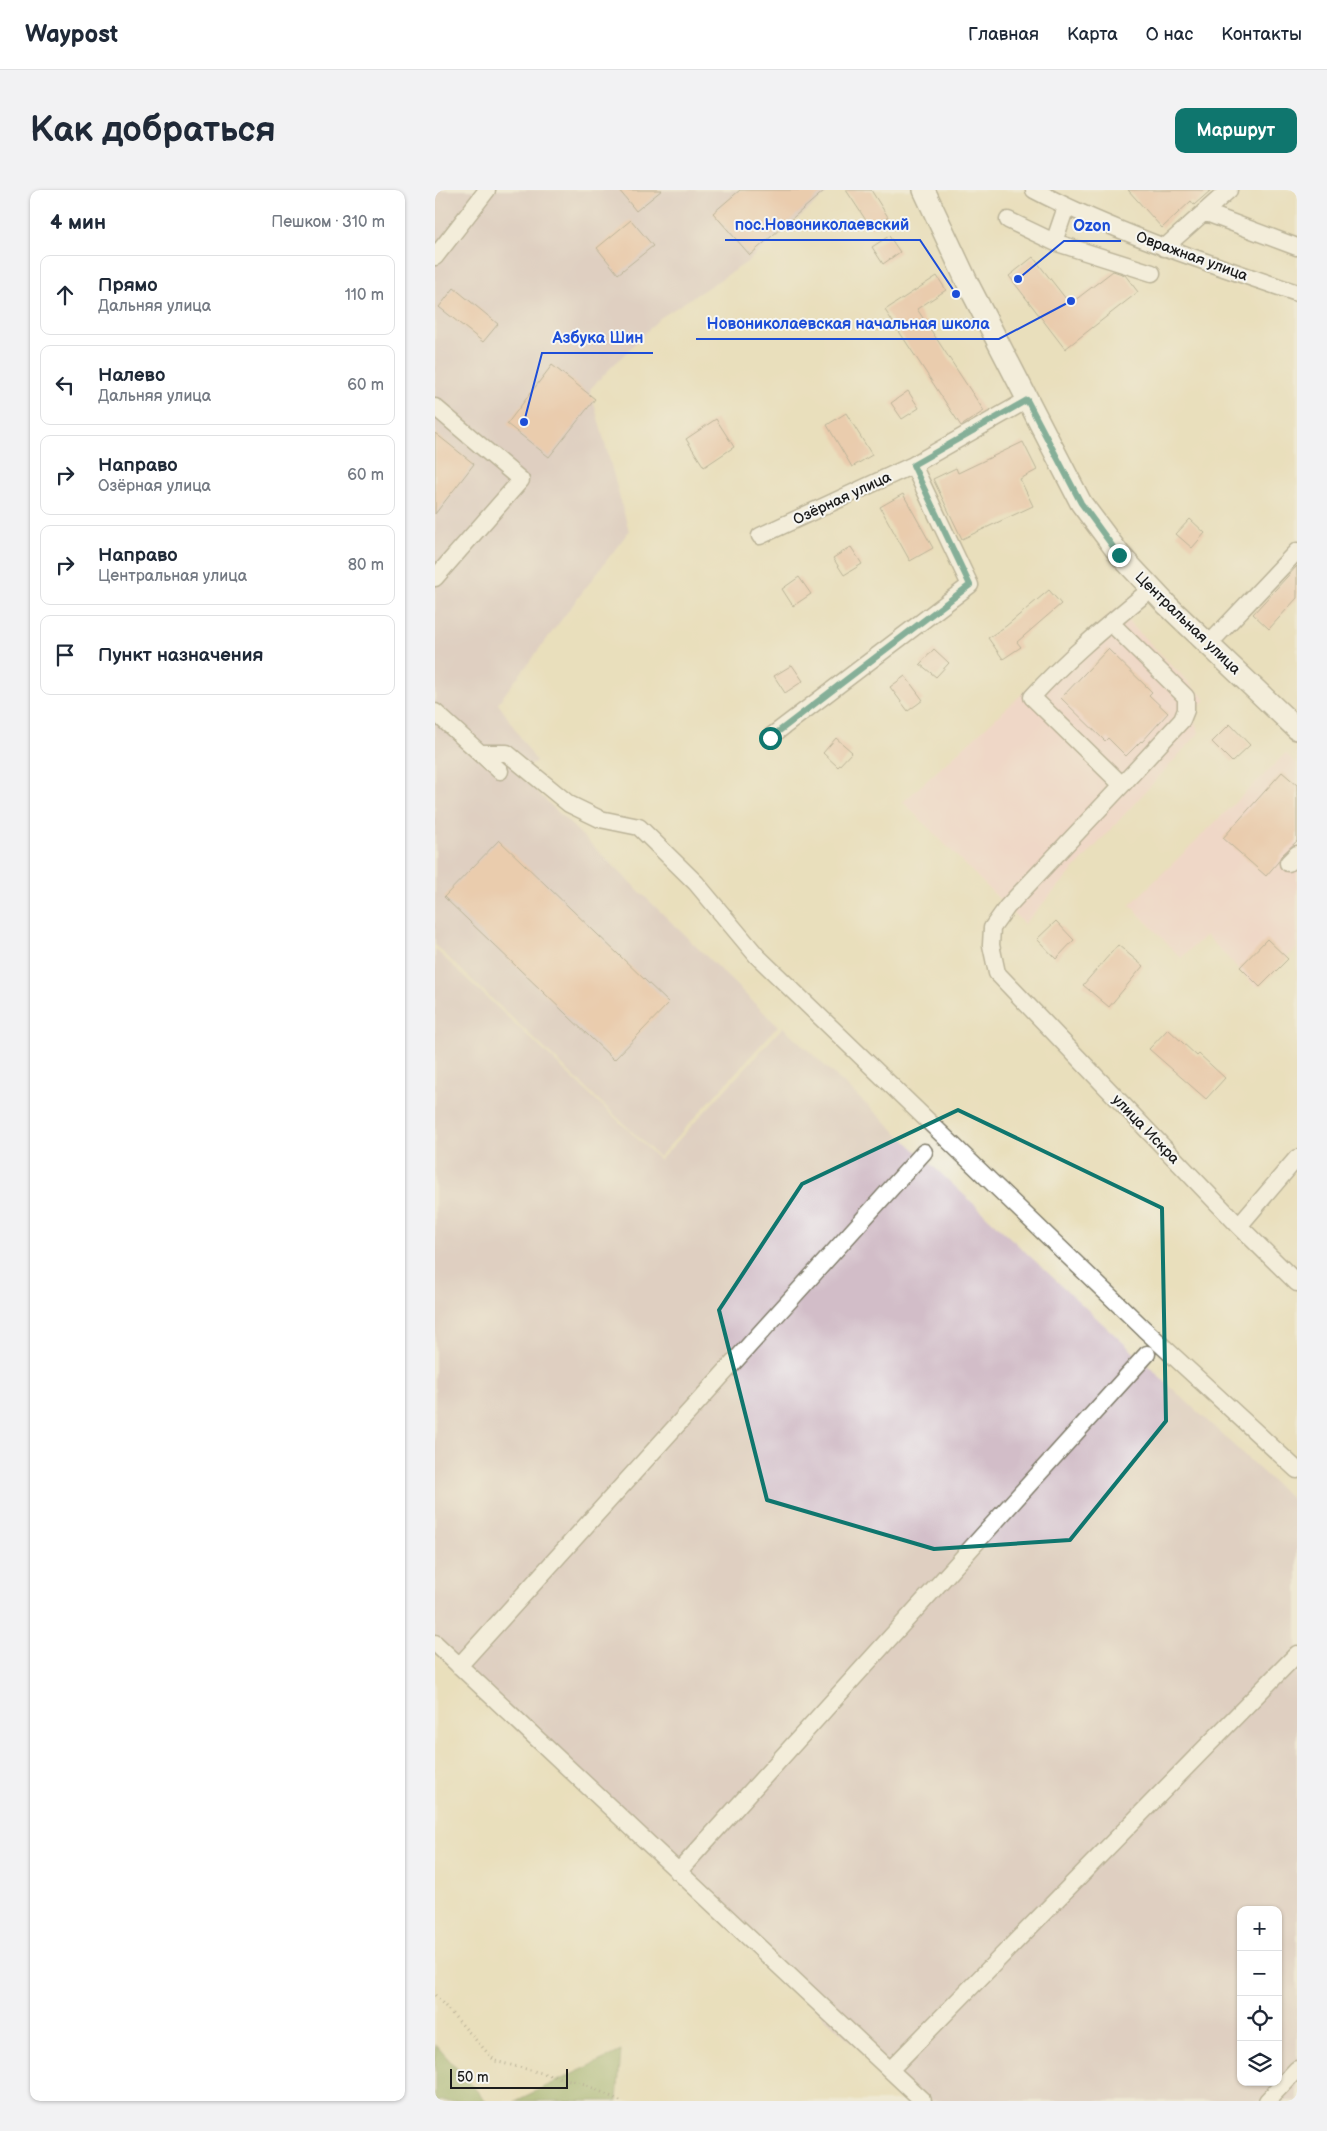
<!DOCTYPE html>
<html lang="ru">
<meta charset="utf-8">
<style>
:root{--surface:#fff;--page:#f2f2f3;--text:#1f2937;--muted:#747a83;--line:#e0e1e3;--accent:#0f766e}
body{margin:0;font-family:"Balsamiq Sans",sans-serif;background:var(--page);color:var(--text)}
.controls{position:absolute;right:15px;bottom:15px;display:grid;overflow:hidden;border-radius:10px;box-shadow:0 1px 4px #0004}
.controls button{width:45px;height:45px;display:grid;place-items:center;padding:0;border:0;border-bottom:1px solid var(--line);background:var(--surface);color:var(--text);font:25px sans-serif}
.scale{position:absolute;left:15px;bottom:12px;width:118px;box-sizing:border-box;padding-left:5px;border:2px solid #1c1c1c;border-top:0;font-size:14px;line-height:18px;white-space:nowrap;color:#1c1c1c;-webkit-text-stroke:4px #f6f6f2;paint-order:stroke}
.stop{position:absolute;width:15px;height:15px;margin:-11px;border:4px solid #0f766e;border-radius:50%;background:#fff}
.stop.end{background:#0f766e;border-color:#fff;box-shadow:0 1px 5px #0008}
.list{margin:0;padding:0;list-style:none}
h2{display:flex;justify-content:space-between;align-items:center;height:65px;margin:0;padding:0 20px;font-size:21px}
h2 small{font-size:16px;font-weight:400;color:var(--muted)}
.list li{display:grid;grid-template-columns:32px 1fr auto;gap:15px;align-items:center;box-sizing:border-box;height:80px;margin:0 10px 10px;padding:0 10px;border:1px solid var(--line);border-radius:10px}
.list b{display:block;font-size:19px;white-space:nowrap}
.list p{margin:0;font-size:16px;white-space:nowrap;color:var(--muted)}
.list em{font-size:16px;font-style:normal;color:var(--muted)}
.icon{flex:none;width:28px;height:28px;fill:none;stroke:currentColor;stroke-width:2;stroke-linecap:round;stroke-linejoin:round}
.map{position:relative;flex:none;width:862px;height:1911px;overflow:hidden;border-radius:10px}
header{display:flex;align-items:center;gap:30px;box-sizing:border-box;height:70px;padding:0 25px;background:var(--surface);border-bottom:1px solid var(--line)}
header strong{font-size:24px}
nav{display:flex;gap:28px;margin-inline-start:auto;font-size:18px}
.intro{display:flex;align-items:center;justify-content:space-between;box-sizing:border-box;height:120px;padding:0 30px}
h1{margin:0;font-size:35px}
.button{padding:12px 22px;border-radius:10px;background:var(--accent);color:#fff;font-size:18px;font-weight:700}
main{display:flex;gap:30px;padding:0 30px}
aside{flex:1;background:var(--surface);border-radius:10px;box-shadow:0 1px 4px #0004}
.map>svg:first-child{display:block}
</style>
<header>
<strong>Waypost</strong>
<nav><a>Главная</a><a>Карта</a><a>О нас</a><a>Контакты</a></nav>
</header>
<div class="intro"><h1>Как добраться</h1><a class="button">Маршрут</a></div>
<main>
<aside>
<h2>4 мин<small>Пешком · 310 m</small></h2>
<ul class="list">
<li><svg class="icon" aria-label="ahead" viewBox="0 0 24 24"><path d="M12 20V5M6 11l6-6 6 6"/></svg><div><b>Прямо</b><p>Дальняя улица</p></div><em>110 m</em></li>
<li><svg class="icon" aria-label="left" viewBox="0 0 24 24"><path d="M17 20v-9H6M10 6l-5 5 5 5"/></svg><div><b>Налево</b><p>Дальняя улица</p></div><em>60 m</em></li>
<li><svg class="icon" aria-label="right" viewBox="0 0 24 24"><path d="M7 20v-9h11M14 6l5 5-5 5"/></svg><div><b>Направо</b><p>Озёрная улица</p></div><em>60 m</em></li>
<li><svg class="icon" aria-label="right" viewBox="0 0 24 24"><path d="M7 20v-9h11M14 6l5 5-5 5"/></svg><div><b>Направо</b><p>Центральная улица</p></div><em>80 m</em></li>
<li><svg class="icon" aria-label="arrive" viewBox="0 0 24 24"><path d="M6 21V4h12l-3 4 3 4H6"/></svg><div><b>Пункт назначения</b></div></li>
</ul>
</aside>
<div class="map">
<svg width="862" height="1911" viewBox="0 0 862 1911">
<rect width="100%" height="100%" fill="#f6f6f2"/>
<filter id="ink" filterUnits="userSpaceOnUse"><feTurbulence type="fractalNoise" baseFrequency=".02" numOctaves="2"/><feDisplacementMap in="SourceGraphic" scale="10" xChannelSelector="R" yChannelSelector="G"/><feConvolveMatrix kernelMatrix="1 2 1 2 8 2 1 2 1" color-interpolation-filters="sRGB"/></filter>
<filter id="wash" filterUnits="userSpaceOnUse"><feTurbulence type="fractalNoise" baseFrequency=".0096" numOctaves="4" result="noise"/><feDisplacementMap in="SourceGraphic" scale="20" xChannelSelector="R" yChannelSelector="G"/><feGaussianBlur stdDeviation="1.12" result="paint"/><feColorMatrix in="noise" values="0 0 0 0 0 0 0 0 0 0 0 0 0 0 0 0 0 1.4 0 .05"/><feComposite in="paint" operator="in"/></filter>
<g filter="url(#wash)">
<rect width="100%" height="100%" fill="#e9dfbc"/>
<path fill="#f7cfd4" d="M681 419 771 510 757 523 764 543 589 734 468 612Z
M851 563 862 575V758L821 797 771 745 746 768 695 715Z"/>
<path fill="#d2bdc8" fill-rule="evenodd" d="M2 0H396L311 73 225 128 155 199 194 341 63 513 101 571 85 585 343 836 224 967 0 755V2Z
M0 759 225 970 348 837 862 1314V1911H479L0 1461ZM806 1720H843V1892H806Z"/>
<path fill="#85a65b" stroke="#50613c" d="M0 1854 51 1911H0Z
M186 1861 182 1911H80Z"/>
<g id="blocks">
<path fill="#ebb59c" d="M184 0H227L201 21Z
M305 0H390L315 65 278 23Z
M411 0H436L453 27 436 38Z
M693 0H776L759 15 756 11 727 38Z
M196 30 218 56 183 84 162 58Z
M454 46 465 62 448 74 437 57Z
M598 67 635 114 678 81 690 85 703 102 630 159 574 86Z
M502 86 511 100 482 119 549 221 526 236 450 120Z
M19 98 63 134 48 152 4 117Z
M117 175 160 209 114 267 72 234Z
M473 201 484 218 467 229 456 213Z
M411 223 437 265 417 277 392 235Z
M281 229 299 257 269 277 251 249Z
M0 243 39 274 0 324Z
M588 252 602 280 585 289 598 316 527 349 498 289 521 278 523 283Z
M468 304 498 358 475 371 445 317Z
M755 329 770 343 757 358 741 344Z
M416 357 427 374 409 385 398 368Z
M862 376V408L834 439 818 424Z
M364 387 376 404 358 416 347 399Z
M614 400 626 414 582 452 586 457 568 469 553 448 571 436Z
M499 459 514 473 501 487 485 474Z
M673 459 717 502 714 505 733 523 707 552 706 551 691 566 673 548 670 551 626 508Z
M357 475 368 491 350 503 339 486Z
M470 486 488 510 473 521 455 497Z
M795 534 815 555 797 572 777 552Z
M401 548 417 562 403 577 388 563Z
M847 582 862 595V651L846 666 843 672 831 686 788 648Z
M64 650 234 813 179 870 9 707Z
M621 731 639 750 621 769 602 749Z
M832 749 853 769 825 797 805 777Z
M683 755 708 776 674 817 648 795Z
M733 839 762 866 764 864 790 888 771 909 714 859Z"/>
</g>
</g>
<g filter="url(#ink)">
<use href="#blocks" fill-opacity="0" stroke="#827e6c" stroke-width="1"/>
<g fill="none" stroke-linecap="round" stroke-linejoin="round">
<g stroke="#827e6c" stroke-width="19">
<path id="minor" d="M599 0C683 44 773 73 862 103
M769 22 862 57
M573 30 619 52 717 83
M619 52 631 17
M729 58 794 0
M0 67 52 0
M0 217 86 290 0 388
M325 346 478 275 592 210
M676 433 751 507V520L747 530 687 595 597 507C633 467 675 433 716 399
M774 454 862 361
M0 522 65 581
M335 547 535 395 478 275
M45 563H72L134 614 165 629 204 637 261 693 322 766 709 1139 862 1280
M687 595 572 717 557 738 556 755 562 783 804 1036 862 1093
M853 673 862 664
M804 1036 862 968
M0 1453 488 1911
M24 1476 489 962
M243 1682 712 1164
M455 1880 862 1464
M832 1911 862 1879"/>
</g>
<g stroke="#827e6c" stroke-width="24">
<path id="major" d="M489 0 534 96 646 313 685 365 732 415 862 539"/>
</g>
<path stroke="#827e6c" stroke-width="3" stroke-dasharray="1 4" stroke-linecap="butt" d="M0 1805 60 1871 150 1894 185 1911"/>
<use href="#minor" stroke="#fff" stroke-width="16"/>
<use href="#major" stroke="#fff" stroke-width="21"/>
</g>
</g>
<g fill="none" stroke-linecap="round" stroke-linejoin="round" filter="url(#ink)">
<path stroke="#0f766e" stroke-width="6" d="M335 548 535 395 478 275 592 210 646 313 684 365"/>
</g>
<path d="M0 0H862V1911H0ZM523 920 727 1018 731 1231 635 1350 499 1359 332 1310 284 1120 367 994Z" fill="#e9dfbc" fill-opacity=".55" fill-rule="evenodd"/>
<path fill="none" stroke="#0f766e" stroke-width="4" stroke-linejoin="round" d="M523 920 727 1018 731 1231 635 1350 499 1359 332 1310 284 1120 367 994Z"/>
<g text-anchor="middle" stroke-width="4" stroke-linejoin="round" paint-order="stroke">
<g font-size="15" fill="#1c1c1c" stroke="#f6f6f2">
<text transform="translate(757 66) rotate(20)" y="5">Овражная улица</text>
<text transform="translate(407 308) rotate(-25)" y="5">Озёрная улица</text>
<text transform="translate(753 433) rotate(44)" y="5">Центральная улица</text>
<text transform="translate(711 939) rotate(46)" y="5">улица Искра</text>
</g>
</g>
<path fill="none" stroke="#1d4ed8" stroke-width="2" d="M521 104L485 50H290M583 89L629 51H686M636 111L564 149H261M89 232L107 163H218"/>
<g fill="#1d4ed8" stroke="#f6f6f2" stroke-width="2">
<circle cx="521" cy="104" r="5"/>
<circle cx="583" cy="89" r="5"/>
<circle cx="636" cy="111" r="5"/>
<circle cx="89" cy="232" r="5"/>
</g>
<g font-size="16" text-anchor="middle" font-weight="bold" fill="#1d4ed8" stroke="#f6f6f2" stroke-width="4" stroke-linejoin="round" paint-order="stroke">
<text x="387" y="40">пос.Новониколаевский</text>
<text x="657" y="41">Ozon</text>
<text x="413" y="139">Новониколаевская начальная школа</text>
<text x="163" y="153">Азбука Шин</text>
</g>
</svg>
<div class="controls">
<button>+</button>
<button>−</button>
<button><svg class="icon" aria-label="locate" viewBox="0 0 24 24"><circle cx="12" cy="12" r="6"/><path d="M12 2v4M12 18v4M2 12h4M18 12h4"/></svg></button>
<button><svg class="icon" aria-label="layers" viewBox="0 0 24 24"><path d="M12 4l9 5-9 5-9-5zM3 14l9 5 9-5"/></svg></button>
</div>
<div class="scale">50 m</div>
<div class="stop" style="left:335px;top:548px"></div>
<div class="stop end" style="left:684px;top:365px"></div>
</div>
</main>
